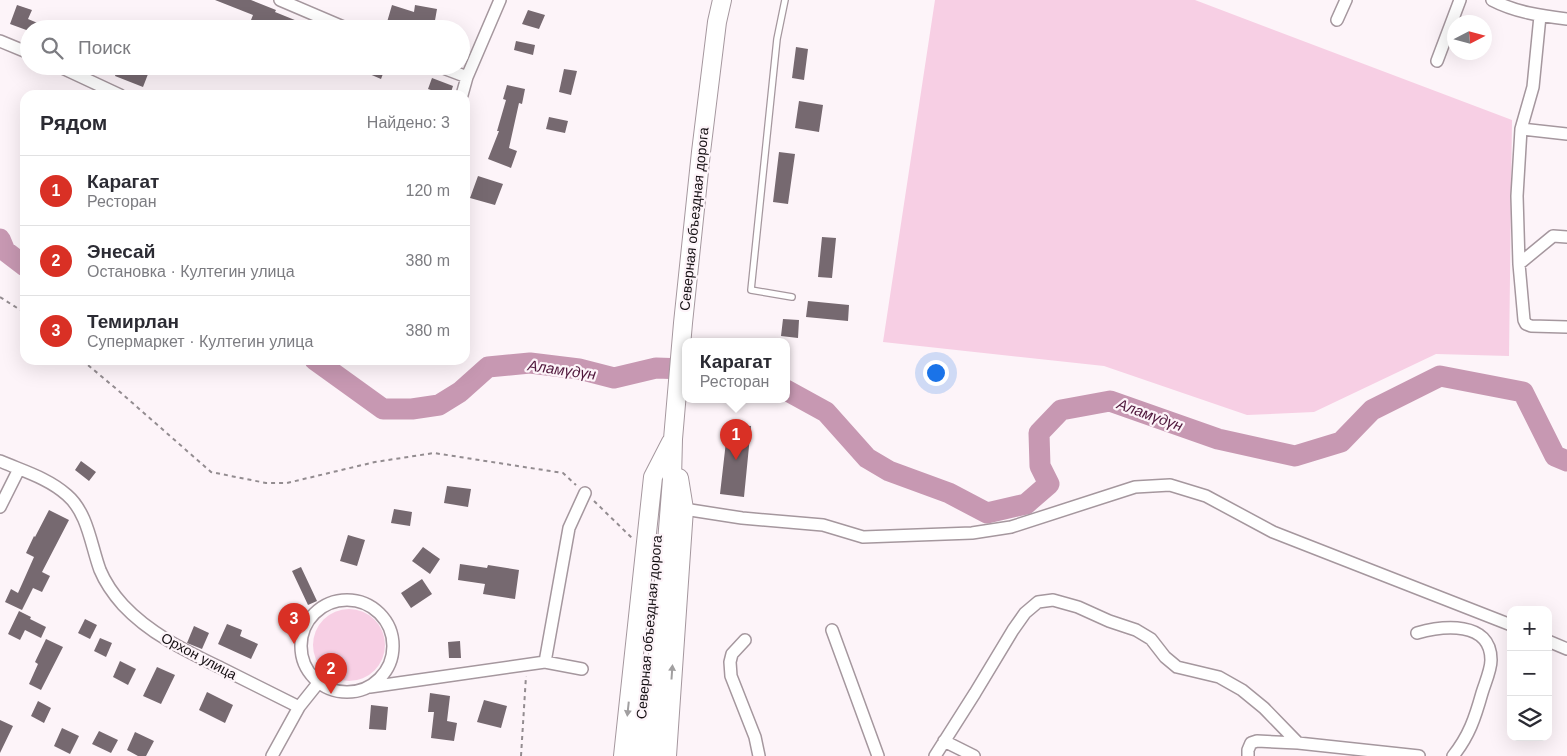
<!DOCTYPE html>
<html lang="ru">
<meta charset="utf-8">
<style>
:root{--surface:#fff;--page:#f2f2f3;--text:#2b2b33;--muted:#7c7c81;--line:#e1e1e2;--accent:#d93025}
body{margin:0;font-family:Arial,sans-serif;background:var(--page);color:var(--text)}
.controls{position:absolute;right:15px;bottom:15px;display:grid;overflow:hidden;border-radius:10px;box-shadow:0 5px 20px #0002}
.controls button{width:45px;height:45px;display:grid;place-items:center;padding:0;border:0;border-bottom:1px solid var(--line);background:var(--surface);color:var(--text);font:25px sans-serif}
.compass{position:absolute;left:1447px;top:15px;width:45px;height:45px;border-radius:50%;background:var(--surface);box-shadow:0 5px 20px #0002;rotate:84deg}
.you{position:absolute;left:935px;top:372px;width:18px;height:18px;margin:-12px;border:4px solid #fff;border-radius:50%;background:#1a73e8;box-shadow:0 0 0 8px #1a73e833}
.badge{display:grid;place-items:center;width:32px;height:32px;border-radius:50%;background:var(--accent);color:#fff;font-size:16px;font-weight:700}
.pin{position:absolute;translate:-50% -41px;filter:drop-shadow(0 1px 2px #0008)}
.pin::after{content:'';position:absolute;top:26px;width:18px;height:15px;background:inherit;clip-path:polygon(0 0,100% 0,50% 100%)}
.popup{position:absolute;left:682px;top:338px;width:108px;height:65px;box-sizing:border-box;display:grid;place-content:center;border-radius:10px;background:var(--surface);filter:drop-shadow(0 1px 4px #0005);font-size:16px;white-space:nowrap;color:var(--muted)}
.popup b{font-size:19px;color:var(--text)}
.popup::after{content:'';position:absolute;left:50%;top:100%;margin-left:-10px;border:10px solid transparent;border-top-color:var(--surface)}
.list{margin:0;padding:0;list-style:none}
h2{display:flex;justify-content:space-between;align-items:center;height:65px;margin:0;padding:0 20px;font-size:21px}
h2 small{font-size:16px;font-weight:400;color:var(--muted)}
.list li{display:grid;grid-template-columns:32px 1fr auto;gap:15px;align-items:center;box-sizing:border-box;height:70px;padding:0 20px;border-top:1px solid var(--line)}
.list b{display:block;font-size:19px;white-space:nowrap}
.list p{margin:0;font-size:16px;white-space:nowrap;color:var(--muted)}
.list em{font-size:16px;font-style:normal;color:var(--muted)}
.icon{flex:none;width:28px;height:28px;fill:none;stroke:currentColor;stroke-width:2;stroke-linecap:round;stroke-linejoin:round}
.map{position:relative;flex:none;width:1567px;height:756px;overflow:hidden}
.search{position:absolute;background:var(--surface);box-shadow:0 5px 20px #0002;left:20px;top:20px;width:450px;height:55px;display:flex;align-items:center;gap:12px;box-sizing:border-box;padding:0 18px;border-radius:28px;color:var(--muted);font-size:19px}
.panel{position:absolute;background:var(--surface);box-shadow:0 5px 20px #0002;left:20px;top:90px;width:450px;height:275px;border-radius:15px}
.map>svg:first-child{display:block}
</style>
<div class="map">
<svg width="1567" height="756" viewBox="0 0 1567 756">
<rect width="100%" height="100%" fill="#fdf4f9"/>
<path fill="#f7cfe4" d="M935 0H1195L1512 120 1509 356 1436 354 1314 412 1247 415 1104 366 883 342Z
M313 645a36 36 0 1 1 72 0a36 36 0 1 1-72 0Z"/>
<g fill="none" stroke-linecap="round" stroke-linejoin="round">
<path stroke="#c798b2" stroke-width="21" d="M0 239 5 251 25 266
M315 360 383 409H412L439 405 460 392 488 367 530 363 579 369 614 378 656 368 686 369
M786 390 826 412 867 458 889 471 949 493 987 513 1026 504 1049 484 1040 466 1039 433 1061 410 1110 401 1218 439 1295 456 1341 442 1372 410 1440 376 1523 392 1555 456 1567 461"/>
</g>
<path fill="#766970" d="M215 0H251L276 10 275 12 317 29H274L251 20 253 15Z
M17 5 32 10 28 19 52 29H29V31L10 24Z
M392 5 414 12 415 5 437 9 434 26 407 21 405 29H385Z
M528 10 545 15 539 29 522 24Z
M516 41 535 45 533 55 514 50Z
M796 47 808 49 804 80 792 78Z
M118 66H143L150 69 143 87 115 76Z
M370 66H386L381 79 367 73Z
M564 69 577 71 571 95 559 92Z
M432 78 453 86 450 95H445L428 89Z
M507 85 525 89 522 104 519 103 509 148 517 151 511 168 488 159 499 131H497L506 100 503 99Z
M799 101 823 105 819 132 795 128Z
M549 117 568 121 565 133 546 129Z
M779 152 795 154 788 204 773 202Z
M478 176 503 184 495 205 470 198Z
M822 237 836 238 832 278 818 277Z
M808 301 849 305 848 321 806 317Z
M783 319 799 320 798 338 781 336Z
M728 424 751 426 744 497 720 494Z
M81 461 96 472 89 481 75 470Z
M447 486 471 489 468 507 444 503Z
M394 509 412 512 410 526 391 523Z
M49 510 69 520 42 572 50 576 42 592 33 588 22 610 5 602 11 589 18 593 34 557 26 553 34 536 35 537Z
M348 535 365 540 357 566 340 561Z
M423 547 440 559 430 574 412 561Z
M460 564 487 568 488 565 519 570 515 599 483 594 485 584 458 580Z
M301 567 317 601 308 605 292 571Z
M422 579 432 594 411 608 401 593Z
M19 611 31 617 30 619 46 627 41 638 25 630 20 640 8 634Z
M85 619 97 625 90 639 78 633Z
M227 624 242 630 240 636 258 644 251 659 218 644Z
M194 626 209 633 202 649 187 643Z
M100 638 112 643 106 657 94 651Z
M46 639 63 647 41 690 29 684 38 664 35 662Z
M460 641 461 658H449L448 642Z
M120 661 136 669 128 685 113 677Z
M157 667 175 675 161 704 143 696Z
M207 692 233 705 225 723 199 710Z
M430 693 450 696 447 721 457 723 454 741 431 738 434 712H428Z
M484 700 507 706 501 728 477 722Z
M38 701 51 708 44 723 31 716Z
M371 705 388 707 386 730 369 729Z
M0 720 13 726 0 753Z
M62 728 79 736 70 754 54 746Z
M99 731 118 740 111 753 92 744Z
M135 732 154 741 146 756H138L127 750Z"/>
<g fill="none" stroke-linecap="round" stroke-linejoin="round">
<g stroke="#a5979e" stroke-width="8">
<path id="service" d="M785 0 777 39 751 290 792 297"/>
</g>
<g stroke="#a5979e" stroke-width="14">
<path id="minor" d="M280 0 348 29
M1492 0C1515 12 1541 16 1567 19
M1540 16 1533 87 1521 129 1567 134
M1337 20 1346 0
M0 41 29 53
M1437 61 1460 0
M58 66 120 95
M438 66 467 77
M462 95 467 77 500 0
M1521 129 1517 196 1519 264 1553 236 1567 237
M1519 264 1524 320 1526 324 1531 326 1567 327
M0 461C23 471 48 478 67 495 88 513 91 546 100 570 105 582 114 595 123 605 150 634 186 651 221 668 247 681 273 694 299 707
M0 507 19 469
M684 509 742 518 823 525 863 537 972 533 1011 527 1135 487 1170 485 1206 496 1273 532 1511 625
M301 646a46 46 0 1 1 92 0a46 46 0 1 1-92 0Z
M832 630 878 756
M1417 633C1442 626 1491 620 1491 660 1491 670 1485 683 1482 693 1475 718 1469 736 1453 756
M745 640 732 654 730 662 731 676 755 737 759 756
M1548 641 1567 649
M545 662 569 528 585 493
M370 687 545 662 582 669
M944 741 974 756
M272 756 299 707 319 682
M935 756 975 693 1013 630 1025 613 1038 602 1053 600 1078 607 1109 621 1136 630 1151 639 1165 657 1177 667 1219 677 1242 690 1264 708 1298 743 1419 756
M1248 756V750L1251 743 1257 741 1298 743"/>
</g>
<g stroke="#a5979e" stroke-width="20">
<path id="trunk" d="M623 756 653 477 671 442
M638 756 644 690
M650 756 672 479 673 439 683 323 701 152 717 22 722 0
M667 756 684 509 679 478"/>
</g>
<path stroke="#938c90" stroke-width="2" stroke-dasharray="4 4" stroke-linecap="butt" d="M0 297 25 313
M82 360 120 392 211 472 266 483H287L375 462 434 453 563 473 576 485
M594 501 632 538
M521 756 526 676"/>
<use href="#service" stroke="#fff" stroke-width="5.5"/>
<use href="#minor" stroke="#fff" stroke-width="11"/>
<use href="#trunk" stroke="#fff" stroke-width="18"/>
</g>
<defs><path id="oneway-solid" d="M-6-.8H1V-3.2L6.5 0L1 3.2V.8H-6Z" transform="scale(1.25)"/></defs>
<g fill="#a19fa0">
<use href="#oneway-solid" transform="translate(672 672) rotate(-86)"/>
<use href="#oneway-solid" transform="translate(628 709) rotate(96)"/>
</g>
<g text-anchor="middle" stroke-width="4.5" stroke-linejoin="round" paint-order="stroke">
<g font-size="14" fill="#140f12" stroke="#fdf4f9">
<text transform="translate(694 219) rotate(-84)" y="5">Северная объездная дорога</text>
<text transform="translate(649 627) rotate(-85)" y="5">Северная объездная дорога</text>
<text transform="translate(199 656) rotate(28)" y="5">Орхон улица</text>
</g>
<g font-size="15" font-style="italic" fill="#50183c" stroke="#fdf4f9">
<text transform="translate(562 370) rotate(8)" y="5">Аламүдүн</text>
<text transform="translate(1150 415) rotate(20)" y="5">Аламүдүн</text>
</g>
</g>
</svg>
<div class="controls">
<button>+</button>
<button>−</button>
<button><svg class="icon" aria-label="layers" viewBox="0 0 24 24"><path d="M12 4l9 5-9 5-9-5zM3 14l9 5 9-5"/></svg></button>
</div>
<svg class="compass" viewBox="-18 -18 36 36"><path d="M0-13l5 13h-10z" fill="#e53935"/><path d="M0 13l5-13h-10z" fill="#7c7c81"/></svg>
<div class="you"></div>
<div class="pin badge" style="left:736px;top:460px">1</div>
<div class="popup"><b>Карагат</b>Ресторан</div>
<div class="pin badge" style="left:331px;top:694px">2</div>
<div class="pin badge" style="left:294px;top:644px">3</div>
<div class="search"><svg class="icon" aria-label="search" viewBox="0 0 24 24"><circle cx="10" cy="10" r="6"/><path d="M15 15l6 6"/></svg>Поиск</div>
<section class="panel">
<h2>Рядом<small>Найдено: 3</small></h2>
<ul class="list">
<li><span class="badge">1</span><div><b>Карагат</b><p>Ресторан</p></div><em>120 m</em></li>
<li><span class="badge">2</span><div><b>Энесай</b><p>Остановка · Култегин улица</p></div><em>380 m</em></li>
<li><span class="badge">3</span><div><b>Темирлан</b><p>Супермаркет · Култегин улица</p></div><em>380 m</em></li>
</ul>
</section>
</div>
